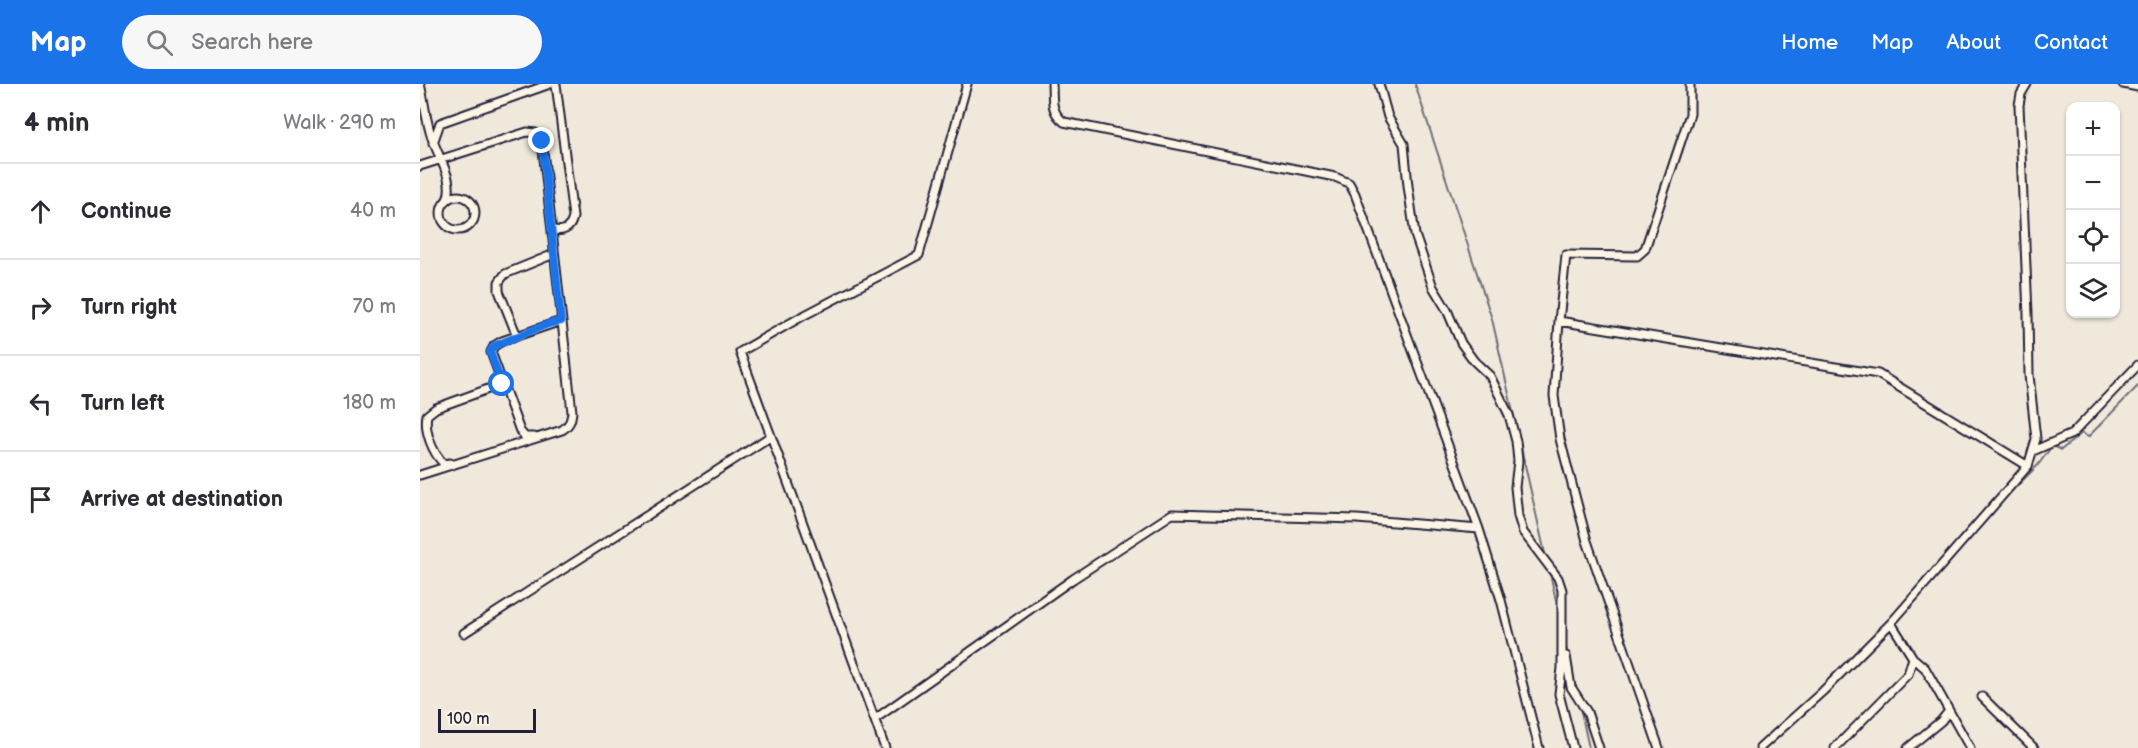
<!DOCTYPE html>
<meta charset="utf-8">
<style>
:root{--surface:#fff;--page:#f7f7f7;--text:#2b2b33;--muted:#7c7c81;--line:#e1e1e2;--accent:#1a73e8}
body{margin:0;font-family:"Balsamiq Sans",sans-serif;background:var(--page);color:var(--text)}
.controls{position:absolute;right:18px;top:18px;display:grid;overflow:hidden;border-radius:12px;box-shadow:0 2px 4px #0004}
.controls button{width:54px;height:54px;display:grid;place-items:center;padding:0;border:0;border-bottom:2px solid var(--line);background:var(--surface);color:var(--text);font:30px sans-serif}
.scale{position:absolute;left:18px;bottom:15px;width:98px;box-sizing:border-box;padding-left:6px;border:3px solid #22223b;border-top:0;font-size:16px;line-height:21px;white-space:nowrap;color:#22223b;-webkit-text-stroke:4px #fcf5e5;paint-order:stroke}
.stop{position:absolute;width:18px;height:18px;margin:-14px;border:4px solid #1a73e8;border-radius:50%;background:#fff}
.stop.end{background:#1a73e8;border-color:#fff;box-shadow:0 2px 6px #0008}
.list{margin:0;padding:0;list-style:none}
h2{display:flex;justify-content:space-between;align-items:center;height:78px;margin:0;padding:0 24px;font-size:26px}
h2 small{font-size:20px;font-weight:400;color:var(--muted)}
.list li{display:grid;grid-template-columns:39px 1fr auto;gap:18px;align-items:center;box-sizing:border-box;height:96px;padding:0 24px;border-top:2px solid var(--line)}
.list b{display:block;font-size:22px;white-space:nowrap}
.list em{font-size:20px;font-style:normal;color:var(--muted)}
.icon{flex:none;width:33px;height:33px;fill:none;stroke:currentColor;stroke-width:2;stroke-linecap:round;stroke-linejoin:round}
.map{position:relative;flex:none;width:1718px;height:664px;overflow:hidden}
header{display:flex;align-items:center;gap:36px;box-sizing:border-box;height:84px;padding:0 30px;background:var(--accent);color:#fff}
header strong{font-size:28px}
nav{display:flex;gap:33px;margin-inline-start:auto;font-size:21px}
.search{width:420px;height:54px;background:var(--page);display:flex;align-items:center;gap:15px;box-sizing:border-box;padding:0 21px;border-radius:33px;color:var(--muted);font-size:22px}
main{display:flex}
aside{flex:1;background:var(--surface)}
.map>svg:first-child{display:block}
</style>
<header>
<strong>Map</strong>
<div class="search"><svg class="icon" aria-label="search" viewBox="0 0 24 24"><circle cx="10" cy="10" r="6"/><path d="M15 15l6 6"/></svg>Search here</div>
<nav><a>Home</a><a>Map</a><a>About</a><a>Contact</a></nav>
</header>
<main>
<aside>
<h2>4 min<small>Walk · 290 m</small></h2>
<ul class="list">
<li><svg class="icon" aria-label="ahead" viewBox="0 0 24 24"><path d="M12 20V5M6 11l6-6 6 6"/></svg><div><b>Continue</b></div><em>40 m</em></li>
<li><svg class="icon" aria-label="right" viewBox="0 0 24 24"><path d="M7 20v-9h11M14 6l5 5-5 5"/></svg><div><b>Turn right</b></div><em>70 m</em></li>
<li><svg class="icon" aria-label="left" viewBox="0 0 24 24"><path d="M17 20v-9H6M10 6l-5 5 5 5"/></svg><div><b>Turn left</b></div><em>180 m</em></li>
<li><svg class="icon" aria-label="arrive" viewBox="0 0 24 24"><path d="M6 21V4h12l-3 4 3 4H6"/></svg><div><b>Arrive at destination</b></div></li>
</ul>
</aside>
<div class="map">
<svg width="1718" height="664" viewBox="0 0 1718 664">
<rect width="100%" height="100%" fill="#efe8db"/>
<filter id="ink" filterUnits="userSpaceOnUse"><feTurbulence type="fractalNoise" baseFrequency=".0167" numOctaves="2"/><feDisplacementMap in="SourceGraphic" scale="12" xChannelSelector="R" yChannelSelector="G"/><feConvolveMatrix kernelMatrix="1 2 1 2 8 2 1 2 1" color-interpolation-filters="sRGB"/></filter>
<g filter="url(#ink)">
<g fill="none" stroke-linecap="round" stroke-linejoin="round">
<path stroke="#716f79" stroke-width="2" d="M995 0 1072 235 1126 474
M1599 400 1618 381 1632 362 1641 366 1662 349 1668 353 1718 302
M1129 485 1139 530
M1145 559 1148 571
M1152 588 1156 606
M1160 623 1169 664"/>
<g stroke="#22223b" stroke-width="11">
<path id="minor" d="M0 0C5 19 6 42 14 59 20 76 35 98 27 116
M959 0 968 33 984 60 988 102 995 151 1013 203 1027 226 1041 259 1054 277 1070 292 1089 331 1096 357 1098 377 1095 403 1098 432 1103 448 1138 494 1142 506V584L1139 610 1153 664
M1703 0 1718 3
M13 59 20 39 130 0
M0 82 107 48 116 49 122 57 152 328C151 336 150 341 142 346L0 391
M21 129a17 17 0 1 1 34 0a17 17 0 1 1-34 0Z
M132 145C142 149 151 145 153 133L136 0
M1139 237 1458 290 1608 382
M97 252 79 207V198L85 190 134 170
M351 352 465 664
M114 353H105L100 347 71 268 74 262 82 257 141 237
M1613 367 1652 350 1718 281
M30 379 24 380C12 368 4 347 7 331L16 324 82 300
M1059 445 1081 516 1119 664
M1471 539 1493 574 1505 584 1550 664
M44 549 351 352 320 268 381 233 499 171 547 0
M1146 572 1151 603 1167 628 1179 664
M1562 613 1614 664
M455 635 653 495 752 430 937 435 1059 445 935 110 929 99 915 93 644 38C630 27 633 16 632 0
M1239 664 1167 457 1140 355 1134 312 1139 237 1146 171 1217 172 1225 165 1270 30V0
M1340 664 1402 608 1471 539 1608 382 1616 355 1609 291 1608 230 1599 21 1601 10 1607 0
M1415 664 1488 590 1493 574
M1488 664 1521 637 1529 627"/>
</g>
<use href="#minor" stroke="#fcf5e5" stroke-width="7"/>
</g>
</g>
<g fill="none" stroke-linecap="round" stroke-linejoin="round" filter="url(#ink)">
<path stroke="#1a73e8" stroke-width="8" d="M82 300 70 268 74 262 128 240 141 237 122 57"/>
</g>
</svg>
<div class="controls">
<button>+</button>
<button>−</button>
<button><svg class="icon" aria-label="locate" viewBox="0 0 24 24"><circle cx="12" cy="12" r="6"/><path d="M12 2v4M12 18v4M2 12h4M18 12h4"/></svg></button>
<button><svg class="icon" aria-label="layers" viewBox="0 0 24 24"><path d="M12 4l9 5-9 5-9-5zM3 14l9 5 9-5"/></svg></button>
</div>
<div class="scale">100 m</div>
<div class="stop" style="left:82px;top:300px"></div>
<div class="stop end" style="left:122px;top:57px"></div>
</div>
</main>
